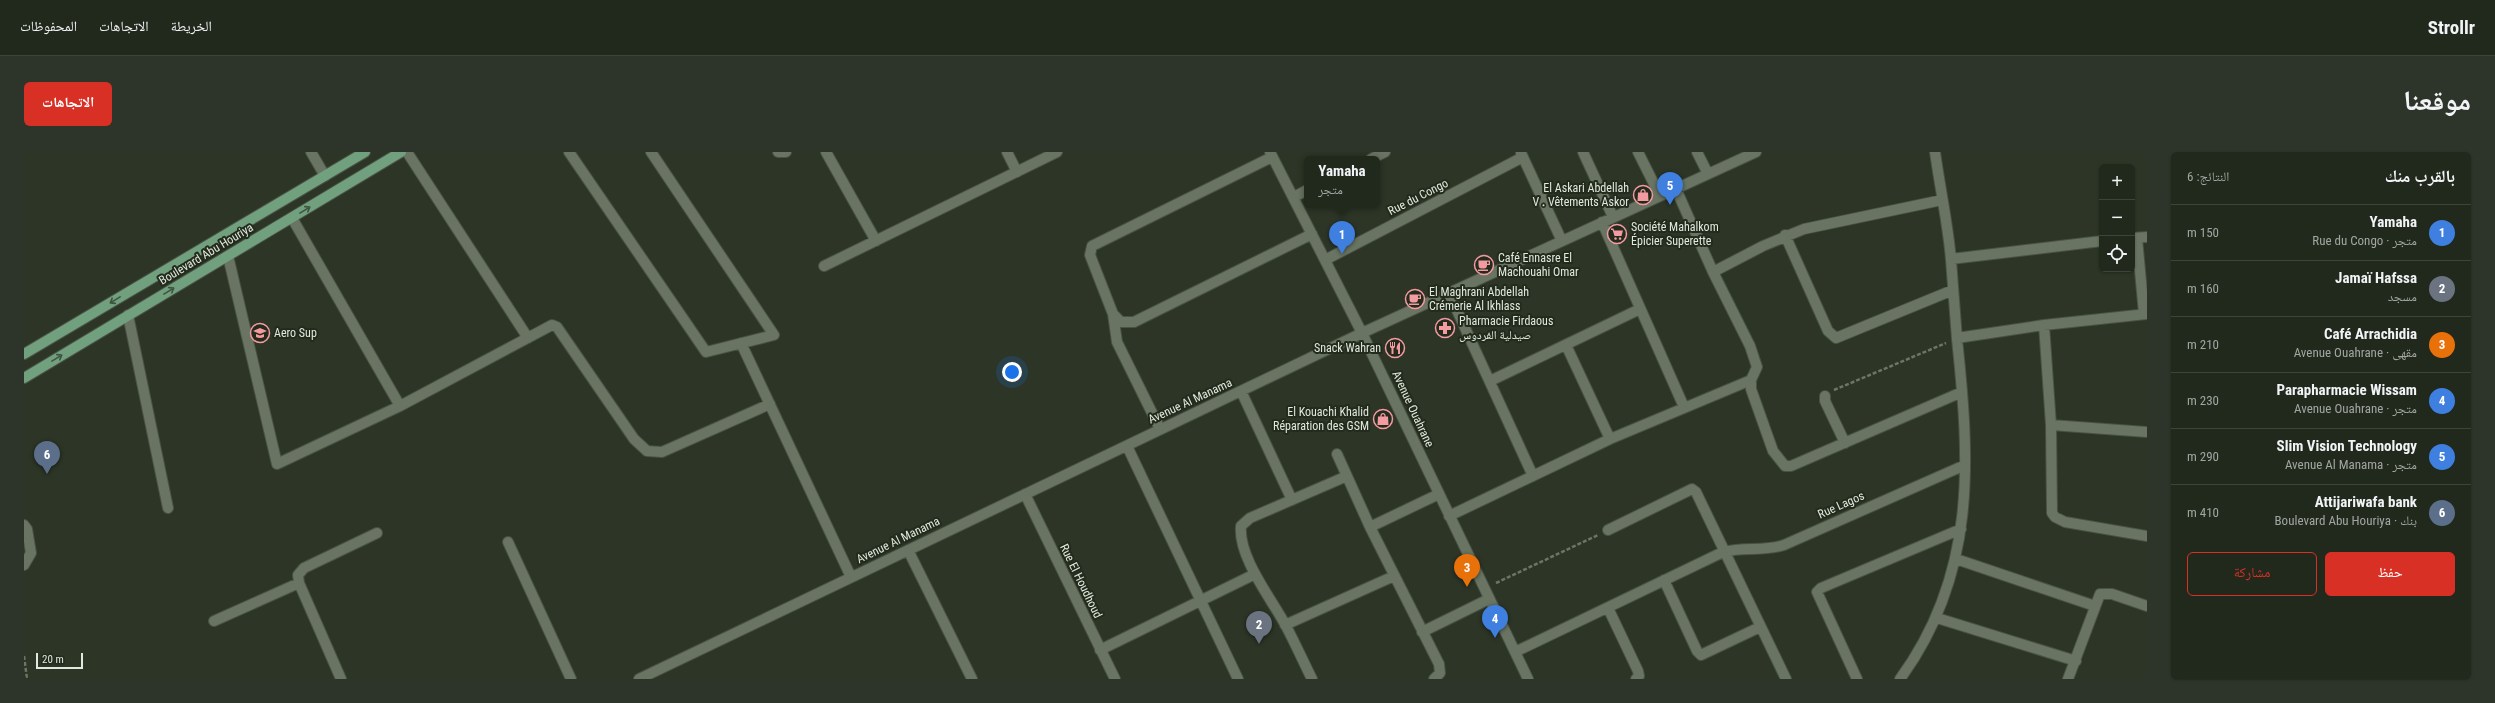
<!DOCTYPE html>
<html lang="ar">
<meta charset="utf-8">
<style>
:root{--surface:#21281c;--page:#2d3429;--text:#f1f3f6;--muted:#a2a6a3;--line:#3e443b;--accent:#d93025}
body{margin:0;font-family:"Roboto Condensed","Noto Naskh Arabic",sans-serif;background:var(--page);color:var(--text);direction:rtl}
.controls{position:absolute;right:12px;top:12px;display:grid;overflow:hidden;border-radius:6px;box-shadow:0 1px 3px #0004}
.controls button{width:36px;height:36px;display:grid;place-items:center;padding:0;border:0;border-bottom:1px solid var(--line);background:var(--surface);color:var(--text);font:20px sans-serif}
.scale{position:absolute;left:12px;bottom:10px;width:47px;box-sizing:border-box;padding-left:4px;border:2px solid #e1e8de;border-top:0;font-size:11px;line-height:14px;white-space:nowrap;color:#e1e8de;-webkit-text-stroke:3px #222b1c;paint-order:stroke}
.you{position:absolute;left:988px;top:220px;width:14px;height:14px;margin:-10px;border:3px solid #fff;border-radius:50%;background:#1a73e8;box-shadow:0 0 0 6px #1a73e833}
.badge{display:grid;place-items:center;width:26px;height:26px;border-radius:50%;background:var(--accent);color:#fff;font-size:13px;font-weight:700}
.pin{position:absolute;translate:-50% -33px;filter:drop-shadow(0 1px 2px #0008)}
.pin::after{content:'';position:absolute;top:21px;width:14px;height:12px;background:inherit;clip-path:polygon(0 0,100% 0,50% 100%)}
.popup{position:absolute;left:1280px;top:4px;width:76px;height:52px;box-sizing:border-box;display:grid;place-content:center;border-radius:6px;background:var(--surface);filter:drop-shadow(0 1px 3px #0005);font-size:13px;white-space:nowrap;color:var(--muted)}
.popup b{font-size:15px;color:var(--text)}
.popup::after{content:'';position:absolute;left:50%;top:100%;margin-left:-8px;border:8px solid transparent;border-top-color:var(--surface)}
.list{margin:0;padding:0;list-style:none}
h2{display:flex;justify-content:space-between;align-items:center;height:52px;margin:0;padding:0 16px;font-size:17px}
h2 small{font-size:13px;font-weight:400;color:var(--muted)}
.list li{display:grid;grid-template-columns:26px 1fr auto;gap:12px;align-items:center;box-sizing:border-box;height:56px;padding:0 16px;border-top:1px solid var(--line)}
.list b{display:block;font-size:15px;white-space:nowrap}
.list p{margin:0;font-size:13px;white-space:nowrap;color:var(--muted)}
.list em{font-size:13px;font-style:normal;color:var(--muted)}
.actions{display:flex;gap:8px;padding:12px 16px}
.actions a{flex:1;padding:9px 0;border:1px solid var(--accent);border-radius:6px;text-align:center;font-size:14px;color:var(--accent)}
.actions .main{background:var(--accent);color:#fff}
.icon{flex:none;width:22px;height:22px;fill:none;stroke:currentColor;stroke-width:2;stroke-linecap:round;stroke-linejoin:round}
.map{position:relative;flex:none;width:2123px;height:527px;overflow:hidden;direction:ltr;border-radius:6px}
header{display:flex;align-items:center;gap:24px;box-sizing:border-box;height:56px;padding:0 20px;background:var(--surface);border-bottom:1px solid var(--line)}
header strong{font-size:19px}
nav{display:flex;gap:22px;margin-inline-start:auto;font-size:14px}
.intro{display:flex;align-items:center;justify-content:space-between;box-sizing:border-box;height:96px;padding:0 24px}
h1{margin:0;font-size:28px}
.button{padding:10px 18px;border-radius:6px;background:var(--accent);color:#fff;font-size:14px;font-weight:700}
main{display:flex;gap:24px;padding:0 24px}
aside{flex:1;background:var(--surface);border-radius:6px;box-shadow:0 1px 3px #0004}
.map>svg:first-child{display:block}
</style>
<header>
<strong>Strollr</strong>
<nav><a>الخريطة</a><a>الاتجاهات</a><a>المحفوظات</a></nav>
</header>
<div class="intro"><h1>موقعنا</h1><a class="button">الاتجاهات</a></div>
<main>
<aside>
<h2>بالقرب منك<small>النتائج: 6</small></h2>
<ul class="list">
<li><span class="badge" style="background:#3f7fe0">1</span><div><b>Yamaha</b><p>متجر · Rue du Congo</p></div><em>150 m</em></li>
<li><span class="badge" style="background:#6b7280">2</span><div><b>Jamaï Hafssa</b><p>مسجد</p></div><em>160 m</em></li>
<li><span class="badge" style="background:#e8710a">3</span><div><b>Café Arrachidia</b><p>مقهى · Avenue Ouahrane</p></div><em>210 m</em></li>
<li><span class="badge" style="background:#3f7fe0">4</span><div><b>Parapharmacie Wissam</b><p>متجر · Avenue Ouahrane</p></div><em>230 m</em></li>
<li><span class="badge" style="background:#3f7fe0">5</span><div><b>Slim Vision Technology</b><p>متجر · Avenue Al Manama</p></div><em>290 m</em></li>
<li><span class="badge" style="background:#5c6f8a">6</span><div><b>Attijariwafa bank</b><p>بنك · Boulevard Abu Houriya</p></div><em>410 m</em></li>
</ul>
<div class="actions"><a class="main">حفظ</a><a>مشاركة</a></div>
</aside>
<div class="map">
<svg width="2123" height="527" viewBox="0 0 2123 527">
<rect width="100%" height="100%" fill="#2c3526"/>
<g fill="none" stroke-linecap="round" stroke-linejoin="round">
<g stroke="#495244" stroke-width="12">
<path id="minor" d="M287 0 301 24
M383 0 504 186
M545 0 682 200 750 183 627 0
M754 0H762
M802 0 852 89
M983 0 993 20
M1246 0 1338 181 1504 527
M1559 0 1589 65
M1614 0 1636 44
M1673 0 1684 22
M1497 1 1537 87
M1248 5 1068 94 1066 103 1089 162 1097 170H1110L1288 82
M1347 7 1361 0
M1652 37 1689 120 1726 194 1733 215 1727 228V237L1749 299 1761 314H1767L1938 240
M1270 45 1283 38
M268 66 376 254
M1578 70 1660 255
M1761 83 1804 179 1812 186 1929 138
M2108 86 2123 85
M2113 86 2120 162
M204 104 253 312 376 254 528 173 533 175 610 287 623 299 638 300 746 252
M1927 107 2078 89
M1301 108 1499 5
M800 114 1033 0
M1689 120 1739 94 1780 77 1918 48
M1425 141 1509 324
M1089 162 1093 190 1136 277
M104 163 144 356
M2020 173 2027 273 2028 361 2031 365 2041 370 2123 384
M1933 186 2020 173 2123 162
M717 191 827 425
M1542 193 1586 287
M1466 229 1616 157
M1217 239 1268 348
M1801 244V249L1821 291
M2027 273 2123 280
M1103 294 1214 527
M1313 302 1346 375 1415 512 1416 521 1410 527
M1001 342 1091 527
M1425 364 1586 287 1727 228
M0 373 3 377 7 401 0 413
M1346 375 1415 342
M1584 378 1668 337 1672 340 1762 527
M484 390 547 527
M884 398 948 527
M1932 407 2071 454
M1640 428 1673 499 1677 503 1736 475
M1584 456 1614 519 1615 524 1612 527
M1913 466 2052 509
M190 469 275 431
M1261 473 1370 424
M1398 480 1465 447
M1076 498 1231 422
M1491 500 1699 400C1721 394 1739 400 1760 393L1941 313
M317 527 275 431 274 423 280 416 353 381
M615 527 1338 181 1732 0
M1288 527C1279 509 1271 491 1262 474 1247 446 1214 405 1217 374L1226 366 1323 324
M1833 527 1793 440 1797 436 1937 377
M1876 527C1953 422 1946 309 1933 187 1931 161 1929 134 1927 108 1924 72 1916 36 1911 0
M2044 527 2076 442H2088L2123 454"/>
</g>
<g stroke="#495244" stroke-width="12">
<path id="major" d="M0 202 341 0
M0 226 377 0"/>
</g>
<path stroke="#6c7567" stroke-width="2.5" stroke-dasharray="4 2" stroke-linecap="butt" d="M1810 238 1922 191
M1472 431 1574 383
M0 504 3 527"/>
<use href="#minor" stroke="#697462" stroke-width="10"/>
<use href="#major" stroke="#71a07f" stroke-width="10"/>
</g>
<defs><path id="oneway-shaft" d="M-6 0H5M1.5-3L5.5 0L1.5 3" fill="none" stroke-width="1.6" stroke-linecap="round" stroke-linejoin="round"/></defs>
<g stroke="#3e543f">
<use href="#oneway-shaft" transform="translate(281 58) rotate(-31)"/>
<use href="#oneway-shaft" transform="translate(145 139) rotate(-31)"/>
<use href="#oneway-shaft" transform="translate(91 148) rotate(149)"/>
<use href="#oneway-shaft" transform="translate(33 206) rotate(-31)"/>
</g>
<defs>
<g id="shop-ring" transform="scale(1)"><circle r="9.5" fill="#222b1c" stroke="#f49aa1" stroke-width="1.5"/><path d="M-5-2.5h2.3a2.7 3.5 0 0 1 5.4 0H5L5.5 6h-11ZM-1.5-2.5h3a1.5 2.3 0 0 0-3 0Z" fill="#f49aa1"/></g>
<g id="supermarket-ring" transform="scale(1)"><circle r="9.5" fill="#222b1c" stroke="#f49aa1" stroke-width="1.5"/><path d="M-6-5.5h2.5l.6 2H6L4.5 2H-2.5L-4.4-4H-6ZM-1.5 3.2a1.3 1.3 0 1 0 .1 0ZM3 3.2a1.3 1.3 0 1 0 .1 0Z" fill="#f49aa1"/></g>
<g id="cafe-ring" transform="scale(1)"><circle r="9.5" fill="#222b1c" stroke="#f49aa1" stroke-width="1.5"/><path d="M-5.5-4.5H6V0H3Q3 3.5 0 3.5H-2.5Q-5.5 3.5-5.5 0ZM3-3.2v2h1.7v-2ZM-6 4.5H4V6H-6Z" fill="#f49aa1"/></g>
<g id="pharmacy-ring" transform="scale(1)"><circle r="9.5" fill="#222b1c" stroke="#f49aa1" stroke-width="1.5"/><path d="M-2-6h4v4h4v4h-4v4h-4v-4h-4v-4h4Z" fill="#f49aa1"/></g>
<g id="school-ring" transform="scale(1)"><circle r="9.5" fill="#222b1c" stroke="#f49aa1" stroke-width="1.5"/><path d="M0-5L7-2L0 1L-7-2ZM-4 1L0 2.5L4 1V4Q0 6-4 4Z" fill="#f49aa1"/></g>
<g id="restaurant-ring" transform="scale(1)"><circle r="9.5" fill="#222b1c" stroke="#f49aa1" stroke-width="1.5"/><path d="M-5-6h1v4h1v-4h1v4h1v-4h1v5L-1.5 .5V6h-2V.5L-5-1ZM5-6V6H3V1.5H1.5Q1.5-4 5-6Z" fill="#f49aa1"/></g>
</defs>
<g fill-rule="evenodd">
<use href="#shop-ring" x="1619" y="43"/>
<use href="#supermarket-ring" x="1593" y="82"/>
<use href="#cafe-ring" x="1460" y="113"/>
<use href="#cafe-ring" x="1391" y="147"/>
<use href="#pharmacy-ring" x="1421" y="176"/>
<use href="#school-ring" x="236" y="181"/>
<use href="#restaurant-ring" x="1371" y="196"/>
<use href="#shop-ring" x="1359" y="267"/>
</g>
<g text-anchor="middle" stroke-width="4" stroke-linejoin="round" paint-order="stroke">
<g font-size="12" fill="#e1e8de" stroke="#222b1c" text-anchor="start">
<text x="1605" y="40" text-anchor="end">El Askari Abdellah<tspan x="1605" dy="14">V . Vêtements Askor</tspan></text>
<text x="1607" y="79">Société Mahalkom<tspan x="1607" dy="14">Épicier Superette</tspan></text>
<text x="1474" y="110">Café Ennasre El<tspan x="1474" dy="14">Machouahi Omar</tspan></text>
<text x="1405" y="144">El Maghrani Abdellah<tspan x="1405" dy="14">Crémerie Al Ikhlass</tspan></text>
<text x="1435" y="173">Pharmacie Firdaous<tspan x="1435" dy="14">صيدلية الفردوس</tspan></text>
<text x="250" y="185">Aero Sup</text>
<text x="1357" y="200" text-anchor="end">Snack Wahran</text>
<text x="1345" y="264" text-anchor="end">El Kouachi Khalid<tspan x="1345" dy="14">Réparation des GSM</tspan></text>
</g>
<g font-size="12" fill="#e1e8de" stroke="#222b1c">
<text transform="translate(1394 45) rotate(-27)" y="4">Rue du Congo</text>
<text transform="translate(182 102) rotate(-31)" y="4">Boulevard Abu Houriya</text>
<text transform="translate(1166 249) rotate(-25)" y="4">Avenue Al Manama</text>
<text transform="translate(1389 257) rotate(65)" y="4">Avenue Ouahrane</text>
<text transform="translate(1817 353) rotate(-24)" y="4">Rue Lagos</text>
<text transform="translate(874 388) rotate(-26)" y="4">Avenue Al Manama</text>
<text transform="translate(1057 429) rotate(64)" y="4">Rue El Houdhoud</text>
</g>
</g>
</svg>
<div class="controls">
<button>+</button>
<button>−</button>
<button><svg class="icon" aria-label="locate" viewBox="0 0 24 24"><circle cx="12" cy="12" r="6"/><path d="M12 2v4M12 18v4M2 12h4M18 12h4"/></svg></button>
</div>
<div class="scale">20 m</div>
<div class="you"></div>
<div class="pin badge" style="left:1318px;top:102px;background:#3f7fe0">1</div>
<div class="popup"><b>Yamaha</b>متجر</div>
<div class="pin badge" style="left:1235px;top:492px;background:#6b7280">2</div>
<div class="pin badge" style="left:1443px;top:435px;background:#e8710a">3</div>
<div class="pin badge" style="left:1471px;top:486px;background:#3f7fe0">4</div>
<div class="pin badge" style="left:1646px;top:53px;background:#3f7fe0">5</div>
<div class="pin badge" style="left:23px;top:322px;background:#5c6f8a">6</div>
</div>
</main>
